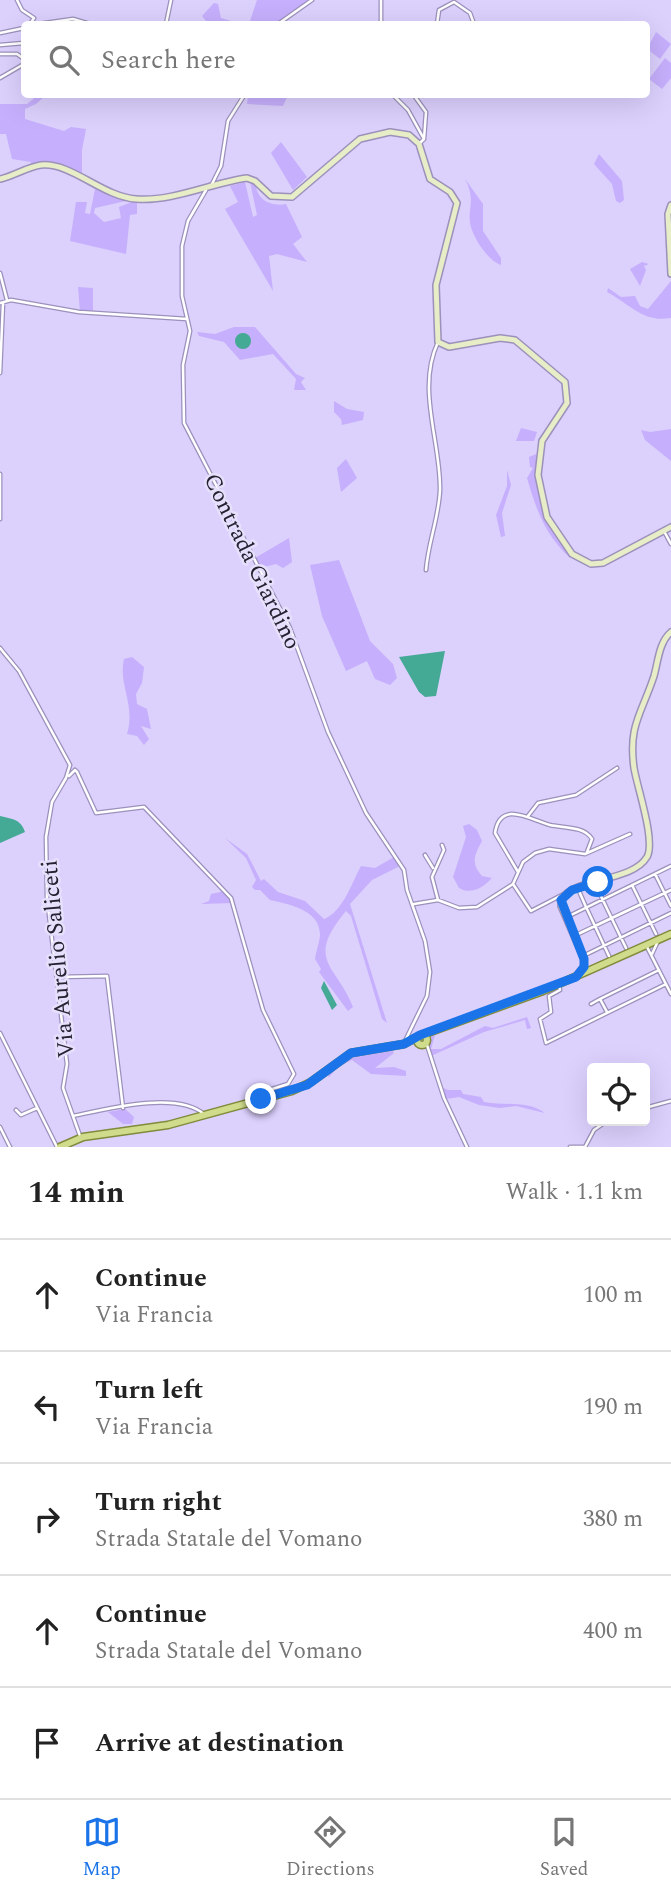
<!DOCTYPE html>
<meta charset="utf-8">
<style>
:root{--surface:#fff;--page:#f6f6f6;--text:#222;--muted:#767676;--line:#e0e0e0;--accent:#1a73e8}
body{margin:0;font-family:Spectral,serif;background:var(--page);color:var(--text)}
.controls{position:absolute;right:21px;bottom:21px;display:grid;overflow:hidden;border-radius:7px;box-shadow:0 7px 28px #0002}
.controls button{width:63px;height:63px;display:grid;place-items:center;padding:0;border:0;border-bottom:2px solid var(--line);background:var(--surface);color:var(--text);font:35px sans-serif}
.stop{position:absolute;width:21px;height:21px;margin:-16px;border:5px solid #1a73e8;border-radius:50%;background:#fff}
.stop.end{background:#1a73e8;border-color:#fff;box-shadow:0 2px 7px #0008}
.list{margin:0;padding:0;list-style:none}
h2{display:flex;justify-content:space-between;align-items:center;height:91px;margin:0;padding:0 28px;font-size:30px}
h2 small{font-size:23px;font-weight:400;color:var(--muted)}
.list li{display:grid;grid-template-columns:46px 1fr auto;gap:21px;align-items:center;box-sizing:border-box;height:112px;padding:0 28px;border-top:2px solid var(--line)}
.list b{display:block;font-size:26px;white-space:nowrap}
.list p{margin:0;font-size:23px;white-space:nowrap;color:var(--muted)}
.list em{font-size:23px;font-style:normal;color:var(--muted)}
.icon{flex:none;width:38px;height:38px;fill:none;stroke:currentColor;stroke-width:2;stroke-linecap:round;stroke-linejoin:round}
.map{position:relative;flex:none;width:671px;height:1147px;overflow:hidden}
.search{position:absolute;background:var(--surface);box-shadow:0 7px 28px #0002;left:21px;right:21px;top:21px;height:77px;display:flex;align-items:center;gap:18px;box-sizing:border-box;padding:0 24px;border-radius:7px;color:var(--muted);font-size:26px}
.sheet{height:651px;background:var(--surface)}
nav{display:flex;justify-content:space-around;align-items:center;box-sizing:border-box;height:98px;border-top:2px solid var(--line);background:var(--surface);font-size:19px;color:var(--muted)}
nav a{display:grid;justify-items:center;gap:4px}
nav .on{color:var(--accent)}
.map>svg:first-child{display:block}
</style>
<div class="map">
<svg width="671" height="1147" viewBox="0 0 671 1147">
<rect width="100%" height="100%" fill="#dcd0fd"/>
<path fill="#c6affc" d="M257 0H310L277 24H249Z
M214 3 218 4 221 18 235 22 234 24 206 21 202 16Z
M656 32 671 44 660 59 647 49Z
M665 58 671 63V78L662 89 649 79Z
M38 95H46L36 104 25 109V119L64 131 71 127 86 129 82 150V177L65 169 31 165V162L12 159 6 134H0V104H27Z
M248 95 249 94 288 95 283 106 247 104Z
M281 142 307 177 293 190 271 153Z
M599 154 622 181 624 200 620 203 616 201 612 184 594 164Z
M465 179 483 204V231L501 258V265C489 261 475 241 471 227 466 209 477 202 465 179Z
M83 182 130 200 95 208 94 213 104 222 121 218 119 207 137 200V214L130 215 126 254 70 241 76 202H87L85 213 90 214 95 189Z
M245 182 253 217 257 215 250 182 256 184C256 200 272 207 286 204L302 237 293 244 307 262 277 254 269 256 273 291 225 209 238 202 230 186Z
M642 262 649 264 644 266 646 270 640 286 630 269Z
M671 281V318C643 323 630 304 607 292L608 288 621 297 635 296 640 306 648 309Z
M78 287 93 288V313L80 312Z
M234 327H255L296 374 305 378 301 382 306 390H294L296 379 273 354 240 360 224 342 199 336 197 332 215 334Z
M334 401 347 409 364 412 363 420 342 425 341 419 334 412Z
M521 428 537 432 534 441H516Z
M671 429V461L645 440 641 430 650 432Z
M536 454C539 462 537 472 537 481 538 510 552 534 571 555L570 558C545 535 536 509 527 478L533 468 530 467 529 457Z
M346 459 357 478 341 492 337 468Z
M507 470 511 485 502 513 505 536 501 537 496 515 507 486Z
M289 538 292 562 283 568 276 564 260 568 255 558Z
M339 560 370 641 393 664 397 678 390 685 375 679 367 661 346 671 322 616 310 565Z
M132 657 144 667 142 683 136 694 137 704 147 709 151 729 141 726 149 739 144 745 137 736 127 734C136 705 118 685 124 659Z
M469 824 477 830 482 841C475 854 470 863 482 876L492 878C483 888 471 895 459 888L453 877 466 837 463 826Z
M225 838 247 854 261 881 264 879 278 892 305 901 324 919C343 912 352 882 361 866L375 868 394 857 400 866 372 880 350 904 387 1023 382 1019 351 916 346 911C304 961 337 965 353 1007L348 1011 319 972 321 969 315 959C316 951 319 944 320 936 321 909 287 904 270 900L260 890H255L252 887 256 880 246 858Z
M225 891 232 903 201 904 209 901 211 894Z
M486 1013 435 1035 431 1049H441L485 1026 493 1028 527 1017 531 1028 527 1029 525 1020 484 1032 431 1056 428 1041 433 1033Z
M391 1049 394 1053 375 1068 394 1067 406 1071V1076L371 1074 352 1060 338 1067 329 1077 326 1074 360 1051 373 1054Z
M441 1087 448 1090H461L463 1094 481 1097 484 1102C505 1106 527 1100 545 1113L516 1106 500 1108 479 1105 459 1097 446 1099Z
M125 1109 134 1117 132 1124H123L108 1112Z"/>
<path fill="#44a995" d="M235 341a8 8 0 1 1 16 0a8 8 0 1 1-16 0Z
M445 651 436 696 425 697 419 692 399 657Z
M0 816C12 819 21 819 25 832L0 843Z
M324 981 337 1005 332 1010 321 988Z"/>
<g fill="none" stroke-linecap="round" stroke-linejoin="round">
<g stroke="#9c91bb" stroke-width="5">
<path id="minor" d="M17 0 22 10 34 18 30 24
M381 0V24
M38 24 73 19 90 24
M166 24 171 0
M278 24 312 0
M437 24 439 10 454 2 470 13 474 24
M0 33 24 28
M0 45 24 43
M0 54H17L24 59
M0 78 24 64
M392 94 408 110 424 139
M413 94 426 112 424 139 419 144
M212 184 221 166 228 121 245 94
M206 190 188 221 182 246V296L190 331 183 365 184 423 290 628 328 732 366 813 404 870 407 890 425 941 430 972 427 996 404 1043
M0 273 7 300
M0 303 11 300 79 312 187 319
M0 373 3 303
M0 474V519
M665 533 671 544
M426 570C428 543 439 517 440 490 441 442 416 389 438 342
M0 648 19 671 70 765 66 778 52 802 46 837 47 898 67 1064 63 1088 80 1136
M69 776 75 770 77 772 96 813 144 807 231 898 263 1010 294 1074 288 1084 250 1096 249 1101
M528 816 538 803 576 795 617 768
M425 855 433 868
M518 872 495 833C500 799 531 820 550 825 564 828 584 826 592 839L587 852
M655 874 671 906
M513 884 531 911 562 895
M632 885 656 934
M596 886 626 948
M579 891 586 907
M438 900 432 877 444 850 442 845
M414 904 438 900 459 908 477 907 513 884 523 862 535 853 549 849 585 854 630 834
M587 909 609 956
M567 917 671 866
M576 935 671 890
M646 945 671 994
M652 954 658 941
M583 956 671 913
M58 977 107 976 123 1108
M559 985 560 990 549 996 551 1012 540 1019 546 1043 666 984
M591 1004 600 999
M607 1012 600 999 659 970
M0 1033 57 1147
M426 1042 444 1098 467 1147
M645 1108 671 1101
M16 1110 21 1115 37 1108
M73 1116C106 1109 178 1090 205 1115
M0 1127 10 1147
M570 1147H584
M585 1147 594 1130 607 1121"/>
</g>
<g stroke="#9c91bb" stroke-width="8">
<path id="secondary" d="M0 179C14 176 27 167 41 165 71 162 103 197 136 199 172 202 211 183 247 178L255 181 271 196 292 197 360 139 390 132 409 135 419 144 430 179 450 192 457 203 436 285 438 342 449 347 500 338 515 340 565 382 567 403 542 441 538 475 547 517 572 554 591 564 603 563 671 527
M671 205 668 214 671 274
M577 975 584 966V959L561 906 562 898C578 877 632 882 647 857 656 841 637 787 634 768 628 725 642 713 654 676 658 662 659 642 671 632"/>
</g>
<g stroke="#808b3b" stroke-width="9">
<path id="primary" d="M417 1040a5 5 0 1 1 10 0a5 5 0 1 1-10 0Z
M422 1035 543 991 671 934
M60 1147 83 1137 168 1125 292 1091 311 1082 351 1053 404 1044 417 1037"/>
</g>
<use href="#minor" stroke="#fff" stroke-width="2.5"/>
<use href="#secondary" stroke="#e7edc6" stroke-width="5"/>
<use href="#primary" stroke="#d0dc8c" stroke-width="6"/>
</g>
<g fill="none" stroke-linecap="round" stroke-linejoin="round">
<path stroke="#1a73e8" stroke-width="9" d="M261 1099 307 1085 351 1053 404 1044 420 1035 576 977 584 967V959L561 900 572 890 598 882"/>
</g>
<g text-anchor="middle" stroke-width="5" stroke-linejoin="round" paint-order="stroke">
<g font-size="23" fill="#262232" stroke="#e7e0fc">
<text transform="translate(253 561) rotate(64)" y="8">Contrada Giardino</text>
<text transform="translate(57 959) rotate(-95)" y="8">Via Aurelio Saliceti</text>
</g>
</g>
</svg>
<div class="controls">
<button><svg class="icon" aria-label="locate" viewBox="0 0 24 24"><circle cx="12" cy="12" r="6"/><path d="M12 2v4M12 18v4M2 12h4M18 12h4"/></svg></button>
</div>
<div class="stop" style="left:598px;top:882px"></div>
<div class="stop end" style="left:261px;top:1099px"></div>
<div class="search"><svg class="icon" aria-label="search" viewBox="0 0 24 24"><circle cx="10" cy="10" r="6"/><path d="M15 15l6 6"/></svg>Search here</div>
</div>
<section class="sheet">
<h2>14 min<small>Walk · 1.1 km</small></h2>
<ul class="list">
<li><svg class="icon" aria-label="ahead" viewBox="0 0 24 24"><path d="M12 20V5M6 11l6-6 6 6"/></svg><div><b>Continue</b><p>Via Francia</p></div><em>100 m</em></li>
<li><svg class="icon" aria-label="left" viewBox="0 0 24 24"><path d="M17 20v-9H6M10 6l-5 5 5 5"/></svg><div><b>Turn left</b><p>Via Francia</p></div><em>190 m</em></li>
<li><svg class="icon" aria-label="right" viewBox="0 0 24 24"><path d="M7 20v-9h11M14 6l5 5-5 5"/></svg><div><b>Turn right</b><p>Strada Statale del Vomano</p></div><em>380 m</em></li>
<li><svg class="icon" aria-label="ahead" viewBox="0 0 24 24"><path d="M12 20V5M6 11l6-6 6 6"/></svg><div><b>Continue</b><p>Strada Statale del Vomano</p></div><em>400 m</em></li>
<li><svg class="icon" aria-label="arrive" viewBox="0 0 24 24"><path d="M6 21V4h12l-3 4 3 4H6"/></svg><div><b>Arrive at destination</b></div></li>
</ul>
</section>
<nav>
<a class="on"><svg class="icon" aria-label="map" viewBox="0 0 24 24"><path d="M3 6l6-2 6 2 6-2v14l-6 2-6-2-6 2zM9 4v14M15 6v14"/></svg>Map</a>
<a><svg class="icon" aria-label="directions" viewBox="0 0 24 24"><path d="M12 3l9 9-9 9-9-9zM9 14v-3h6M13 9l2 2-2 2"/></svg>Directions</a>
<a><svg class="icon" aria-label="saved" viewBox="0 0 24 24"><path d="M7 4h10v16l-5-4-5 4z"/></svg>Saved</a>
</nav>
